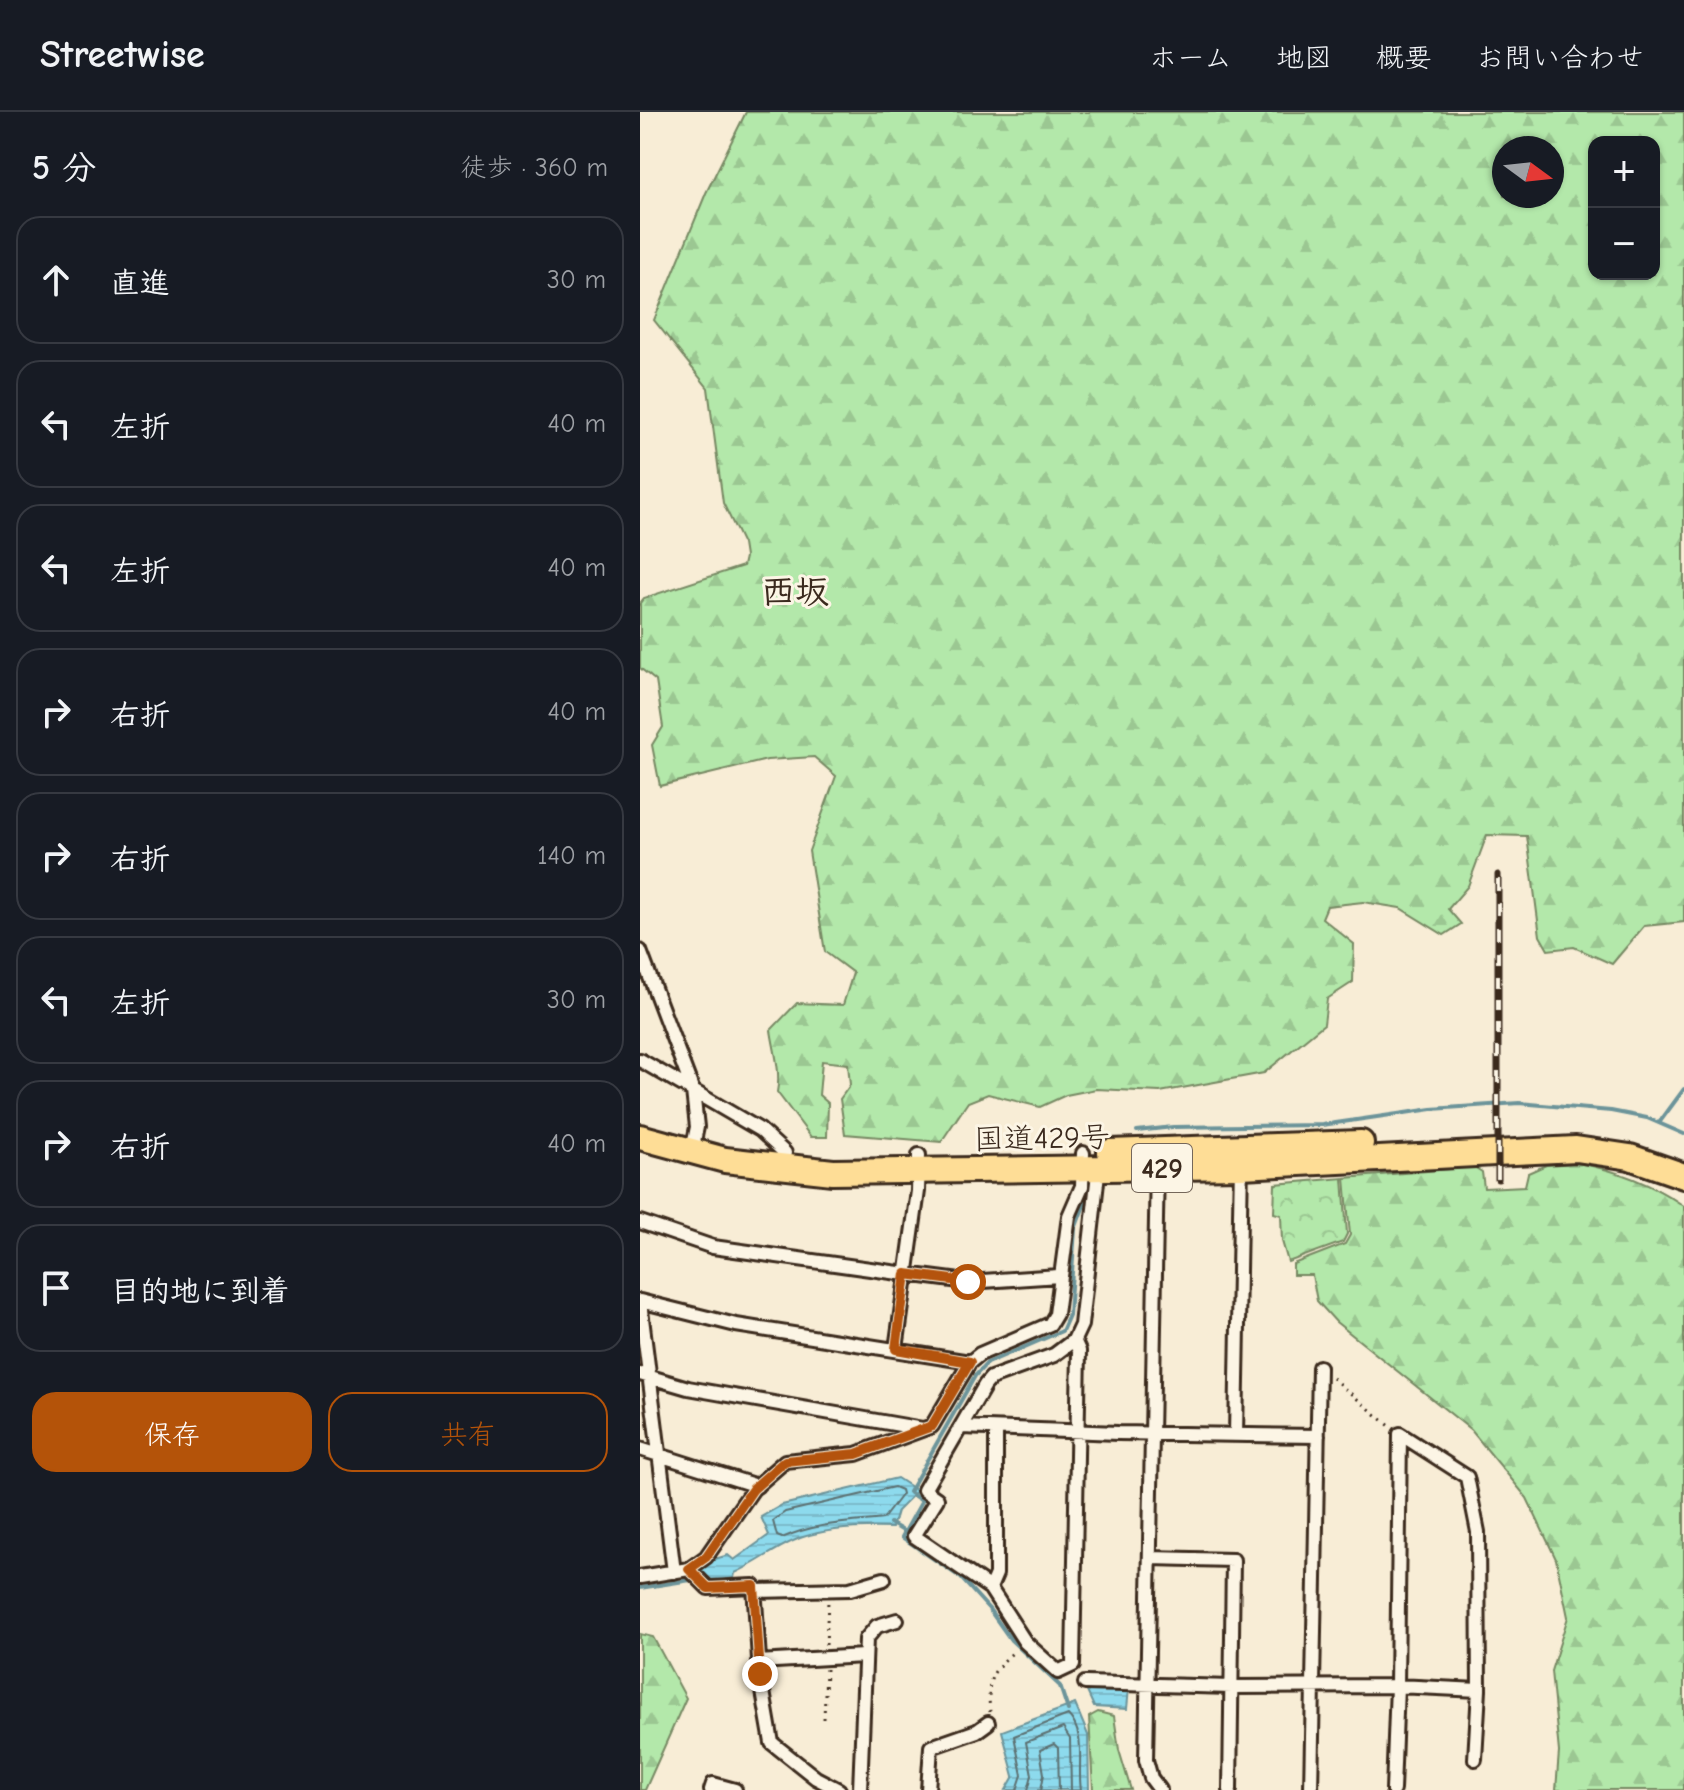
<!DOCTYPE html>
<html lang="ja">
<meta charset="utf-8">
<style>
:root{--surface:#171b24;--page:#20242c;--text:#f1f3f6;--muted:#9ea1a6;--line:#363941;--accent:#b45309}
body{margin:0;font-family:"Comic Neue","Klee One",sans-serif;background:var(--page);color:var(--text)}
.controls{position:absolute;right:24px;top:24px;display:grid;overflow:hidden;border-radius:16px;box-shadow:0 2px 6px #0004}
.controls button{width:72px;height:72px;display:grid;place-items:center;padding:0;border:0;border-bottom:2px solid var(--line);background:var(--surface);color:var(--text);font:40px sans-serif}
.compass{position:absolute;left:852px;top:24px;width:72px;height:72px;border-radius:50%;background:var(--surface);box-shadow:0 2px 6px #0004;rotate:105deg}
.stop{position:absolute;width:24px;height:24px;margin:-18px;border:6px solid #b45309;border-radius:50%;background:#fff}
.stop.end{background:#b45309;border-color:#fff;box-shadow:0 2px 8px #0008}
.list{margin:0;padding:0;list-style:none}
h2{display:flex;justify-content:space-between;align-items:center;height:104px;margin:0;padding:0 32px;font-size:34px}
h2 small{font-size:26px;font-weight:400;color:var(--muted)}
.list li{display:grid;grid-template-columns:52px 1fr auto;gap:24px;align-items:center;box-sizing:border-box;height:128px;margin:0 16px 16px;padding:0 16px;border:2px solid var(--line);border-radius:24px}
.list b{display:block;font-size:30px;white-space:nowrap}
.list em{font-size:26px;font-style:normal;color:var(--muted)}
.actions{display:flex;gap:16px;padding:24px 32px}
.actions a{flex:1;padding:18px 0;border:2px solid var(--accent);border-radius:24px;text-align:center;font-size:28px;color:var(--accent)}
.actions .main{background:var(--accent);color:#fff}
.icon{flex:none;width:44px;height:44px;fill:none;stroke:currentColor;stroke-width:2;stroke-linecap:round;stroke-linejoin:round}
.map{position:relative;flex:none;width:1044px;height:1678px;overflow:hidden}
header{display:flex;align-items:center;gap:48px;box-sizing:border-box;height:112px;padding:0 40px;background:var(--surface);border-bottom:2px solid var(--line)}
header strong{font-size:38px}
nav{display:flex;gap:44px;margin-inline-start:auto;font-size:28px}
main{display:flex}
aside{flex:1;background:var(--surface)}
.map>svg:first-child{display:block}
</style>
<header>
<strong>Streetwise</strong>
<nav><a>ホーム</a><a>地図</a><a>概要</a><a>お問い合わせ</a></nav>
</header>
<main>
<aside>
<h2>5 分<small>徒歩 · 360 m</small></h2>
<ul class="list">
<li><svg class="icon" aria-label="ahead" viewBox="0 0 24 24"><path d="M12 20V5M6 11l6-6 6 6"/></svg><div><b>直進</b></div><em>30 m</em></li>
<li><svg class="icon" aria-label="left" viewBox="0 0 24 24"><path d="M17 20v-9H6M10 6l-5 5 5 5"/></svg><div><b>左折</b></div><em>40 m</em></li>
<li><svg class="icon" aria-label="left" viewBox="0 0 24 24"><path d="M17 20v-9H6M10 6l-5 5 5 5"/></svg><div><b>左折</b></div><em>40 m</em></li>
<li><svg class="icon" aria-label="right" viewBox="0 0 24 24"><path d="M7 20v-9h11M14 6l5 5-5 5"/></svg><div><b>右折</b></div><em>40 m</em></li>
<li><svg class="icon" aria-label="right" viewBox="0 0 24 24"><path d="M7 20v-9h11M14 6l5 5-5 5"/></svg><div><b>右折</b></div><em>140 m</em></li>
<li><svg class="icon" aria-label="left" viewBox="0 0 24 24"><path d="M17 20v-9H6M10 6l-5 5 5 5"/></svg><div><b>左折</b></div><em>30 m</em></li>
<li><svg class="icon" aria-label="right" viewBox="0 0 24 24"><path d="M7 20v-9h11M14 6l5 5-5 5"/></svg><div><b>右折</b></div><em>40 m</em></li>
<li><svg class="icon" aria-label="arrive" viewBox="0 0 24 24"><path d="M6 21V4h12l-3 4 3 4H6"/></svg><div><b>目的地に到着</b></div></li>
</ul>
<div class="actions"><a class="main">保存</a><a>共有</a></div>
</aside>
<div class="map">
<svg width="1044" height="1678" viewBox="0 0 1044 1678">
<defs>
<pattern id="forest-firs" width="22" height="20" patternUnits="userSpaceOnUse" patternTransform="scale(2)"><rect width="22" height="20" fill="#b3e8aa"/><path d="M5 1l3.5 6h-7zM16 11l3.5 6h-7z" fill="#9bc792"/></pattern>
<pattern id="park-crowns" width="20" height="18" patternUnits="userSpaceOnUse" patternTransform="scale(2)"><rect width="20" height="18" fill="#b3e8aa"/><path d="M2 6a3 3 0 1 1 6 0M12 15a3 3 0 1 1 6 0" fill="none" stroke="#9bc792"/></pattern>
<pattern id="water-rules" width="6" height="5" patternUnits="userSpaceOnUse" patternTransform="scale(2)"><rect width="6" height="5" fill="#8ddaed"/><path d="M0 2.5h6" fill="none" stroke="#7bbbcb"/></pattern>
</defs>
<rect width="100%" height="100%" fill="#f8edd6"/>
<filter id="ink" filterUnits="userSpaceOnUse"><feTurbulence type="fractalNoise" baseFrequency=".0125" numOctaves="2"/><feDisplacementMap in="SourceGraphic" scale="16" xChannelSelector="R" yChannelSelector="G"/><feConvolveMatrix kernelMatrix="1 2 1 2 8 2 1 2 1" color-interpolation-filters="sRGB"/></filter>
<g filter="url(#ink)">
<path fill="url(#forest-firs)" stroke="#778964" stroke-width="2" fill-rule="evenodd" d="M106 0H1044V810L1004 814 972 852 934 835 908 838 900 824 887 724 847 723 828 774 808 797 821 812 804 823 760 796 723 790 687 794 682 806 714 832 713 870 687 887 684 912 624 961 520 980 456 977 426 983 400 995 348 982 328 990 301 1030 205 1022 200 987 210 973 208 952 182 949 179 983 188 991 187 1025H171L137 980C141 959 134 939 131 918L157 891 203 893 213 861 185 840 169 739 196 664 174 645 127 648 20 674 12 633 23 615 16 569 0 556V491L4 486 103 454 105 445 103 432 83 391 68 276 14 208 66 81ZM1014 30V162H954V30ZM912 36V84H864V36Z
M937 1051C977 1058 1011 1071 1044 1094V1678H916L919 1640 911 1559 928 1505 916 1447 887 1386 831 1318 696 1210 677 1189 672 1163H653V1152L705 1132 710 1123 705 1066 834 1055 842 1060 844 1076 885 1074 888 1061 906 1053Z
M0 1522 13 1525 46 1586 5 1678H0Z
M458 1600 474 1604 479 1638 491 1678H453L449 1605Z"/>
<path fill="url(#park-crowns)" stroke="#778964" stroke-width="2" d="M703 1066 707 1122 703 1130 648 1150 642 1129 641 1103 634 1101 635 1072Z"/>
<path fill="url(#water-rules)" stroke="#6c949a" stroke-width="2" d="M257 1366 277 1379 257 1399 252 1416C223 1415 190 1416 163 1425 139 1433 118 1451 95 1461L94 1466 72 1470 61 1457 75 1447 88 1443 94 1448 129 1423 121 1405 142 1393Z
M445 1575 489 1576 487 1597 454 1595Z
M435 1592 448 1623 449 1678H366L374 1664 362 1619Z"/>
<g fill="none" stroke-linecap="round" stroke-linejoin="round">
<path stroke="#5c7071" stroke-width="2" d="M254 1375 261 1378 262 1382 243 1407C207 1411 175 1411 142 1426L137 1424 133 1409 145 1400Z
M377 1678 382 1663 374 1624 428 1603C447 1622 437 1654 441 1678
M388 1678 392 1663 386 1630 423 1616 430 1627 431 1678
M401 1678 404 1662 400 1638 414 1632 418 1636 419 1678"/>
<path stroke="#6c949a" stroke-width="4" d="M1019 1011 1044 977
M497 1019 533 1015 682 1013 792 997 879 991 971 999 1007 1006 1044 1022
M269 1380 335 1264 347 1251 422 1219 429 1203 435 1117 447 1085
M270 1381 282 1389 262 1425 320 1465 349 1497 371 1528 420 1574 428 1598
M250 1411 265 1420
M0 1476 57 1467"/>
<g stroke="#3b2a1e" stroke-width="18">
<path id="street" d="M0 839 53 979 57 1015 52 1039
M0 948 120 1018 145 1041
M517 1053 506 1648 511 1666 520 1678
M0 1110 73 1135 266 1162 328 1170 419 1164
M0 1189 96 1213 330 1250
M0 1190 34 1460
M434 1228 439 1239 433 1553 418 1560 385 1530 350 1476 274 1424 297 1387 284 1378 345 1273 351 1266 414 1243 434 1228 441 1213 459 1052
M256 1237 278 1079 279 1043
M0 1262 48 1276 283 1317
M321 1315 478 1321 678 1324
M760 1322 827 1365 838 1420 839 1578 835 1647
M596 1323 601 1050
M0 1337 117 1374
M510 1446 593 1448 590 1678
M49 1457 68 1476 114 1474 120 1562 132 1631 176 1666 199 1678
M0 1465 49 1457 66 1445 113 1377 145 1349 216 1342 292 1314 330 1250 340 1242 410 1212 416 1202 429 1104 442 1074 443 1041
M350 1476 356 1462V1318
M115 1479 210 1477 244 1467
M118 1550 224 1544
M445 1571 592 1575 757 1574 839 1578
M71 1678 73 1672 95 1678
M220 1678 226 1527 237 1514 257 1508
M288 1678 291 1635 337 1619 348 1611
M671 1678 679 1255
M753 1678 757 1574 760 1322"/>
</g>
<g stroke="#3b2a1e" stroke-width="30">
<path id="highway" d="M0 1025 85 1048 193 1060 601 1054 936 1037 990 1045 1044 1064
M470 1040 721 1031"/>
</g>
<path stroke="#3b2a1e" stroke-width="3" stroke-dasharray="2 6" stroke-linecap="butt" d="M692 1266 751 1315
M186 1533 188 1489
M350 1600C347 1567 350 1560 376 1538
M184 1607 186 1557"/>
<use href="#street" stroke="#fcf5e5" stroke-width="12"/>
<use href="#highway" stroke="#fedd96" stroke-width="24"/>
<g stroke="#3b2a1e" stroke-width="7">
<path id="rail" d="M858 1067V763"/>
</g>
<use href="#rail" stroke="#fcf5e5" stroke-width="4" stroke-dasharray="12" stroke-linecap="butt"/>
</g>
</g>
<g fill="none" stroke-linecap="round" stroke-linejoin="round" filter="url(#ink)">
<path stroke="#b45309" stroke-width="10" d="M120 1562 114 1474 68 1476 49 1457 66 1445 113 1377 145 1349 216 1342 292 1314 330 1250 256 1237 266 1162 328 1170"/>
</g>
<g text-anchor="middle" stroke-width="6" stroke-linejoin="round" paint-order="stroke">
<rect fill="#fcf5e5" stroke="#75675a" stroke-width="2" x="492" y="1032" width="60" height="48" rx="6"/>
<g font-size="28" font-weight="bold" fill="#3b2a1e">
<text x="522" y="1066">429</text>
</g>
<g font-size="30" fill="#3b2a1e" stroke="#fcf5e5">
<text transform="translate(402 1026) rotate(-1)" y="10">国道429号</text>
</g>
<g font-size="34" font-weight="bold" fill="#3b2a1e" stroke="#fcf5e5">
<text x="155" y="491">西坂</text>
</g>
</g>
</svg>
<div class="controls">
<button>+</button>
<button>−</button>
</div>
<svg class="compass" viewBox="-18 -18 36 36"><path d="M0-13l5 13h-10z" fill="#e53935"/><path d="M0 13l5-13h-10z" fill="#9ea1a6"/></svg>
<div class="stop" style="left:328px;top:1170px"></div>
<div class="stop end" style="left:120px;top:1562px"></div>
</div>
</main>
